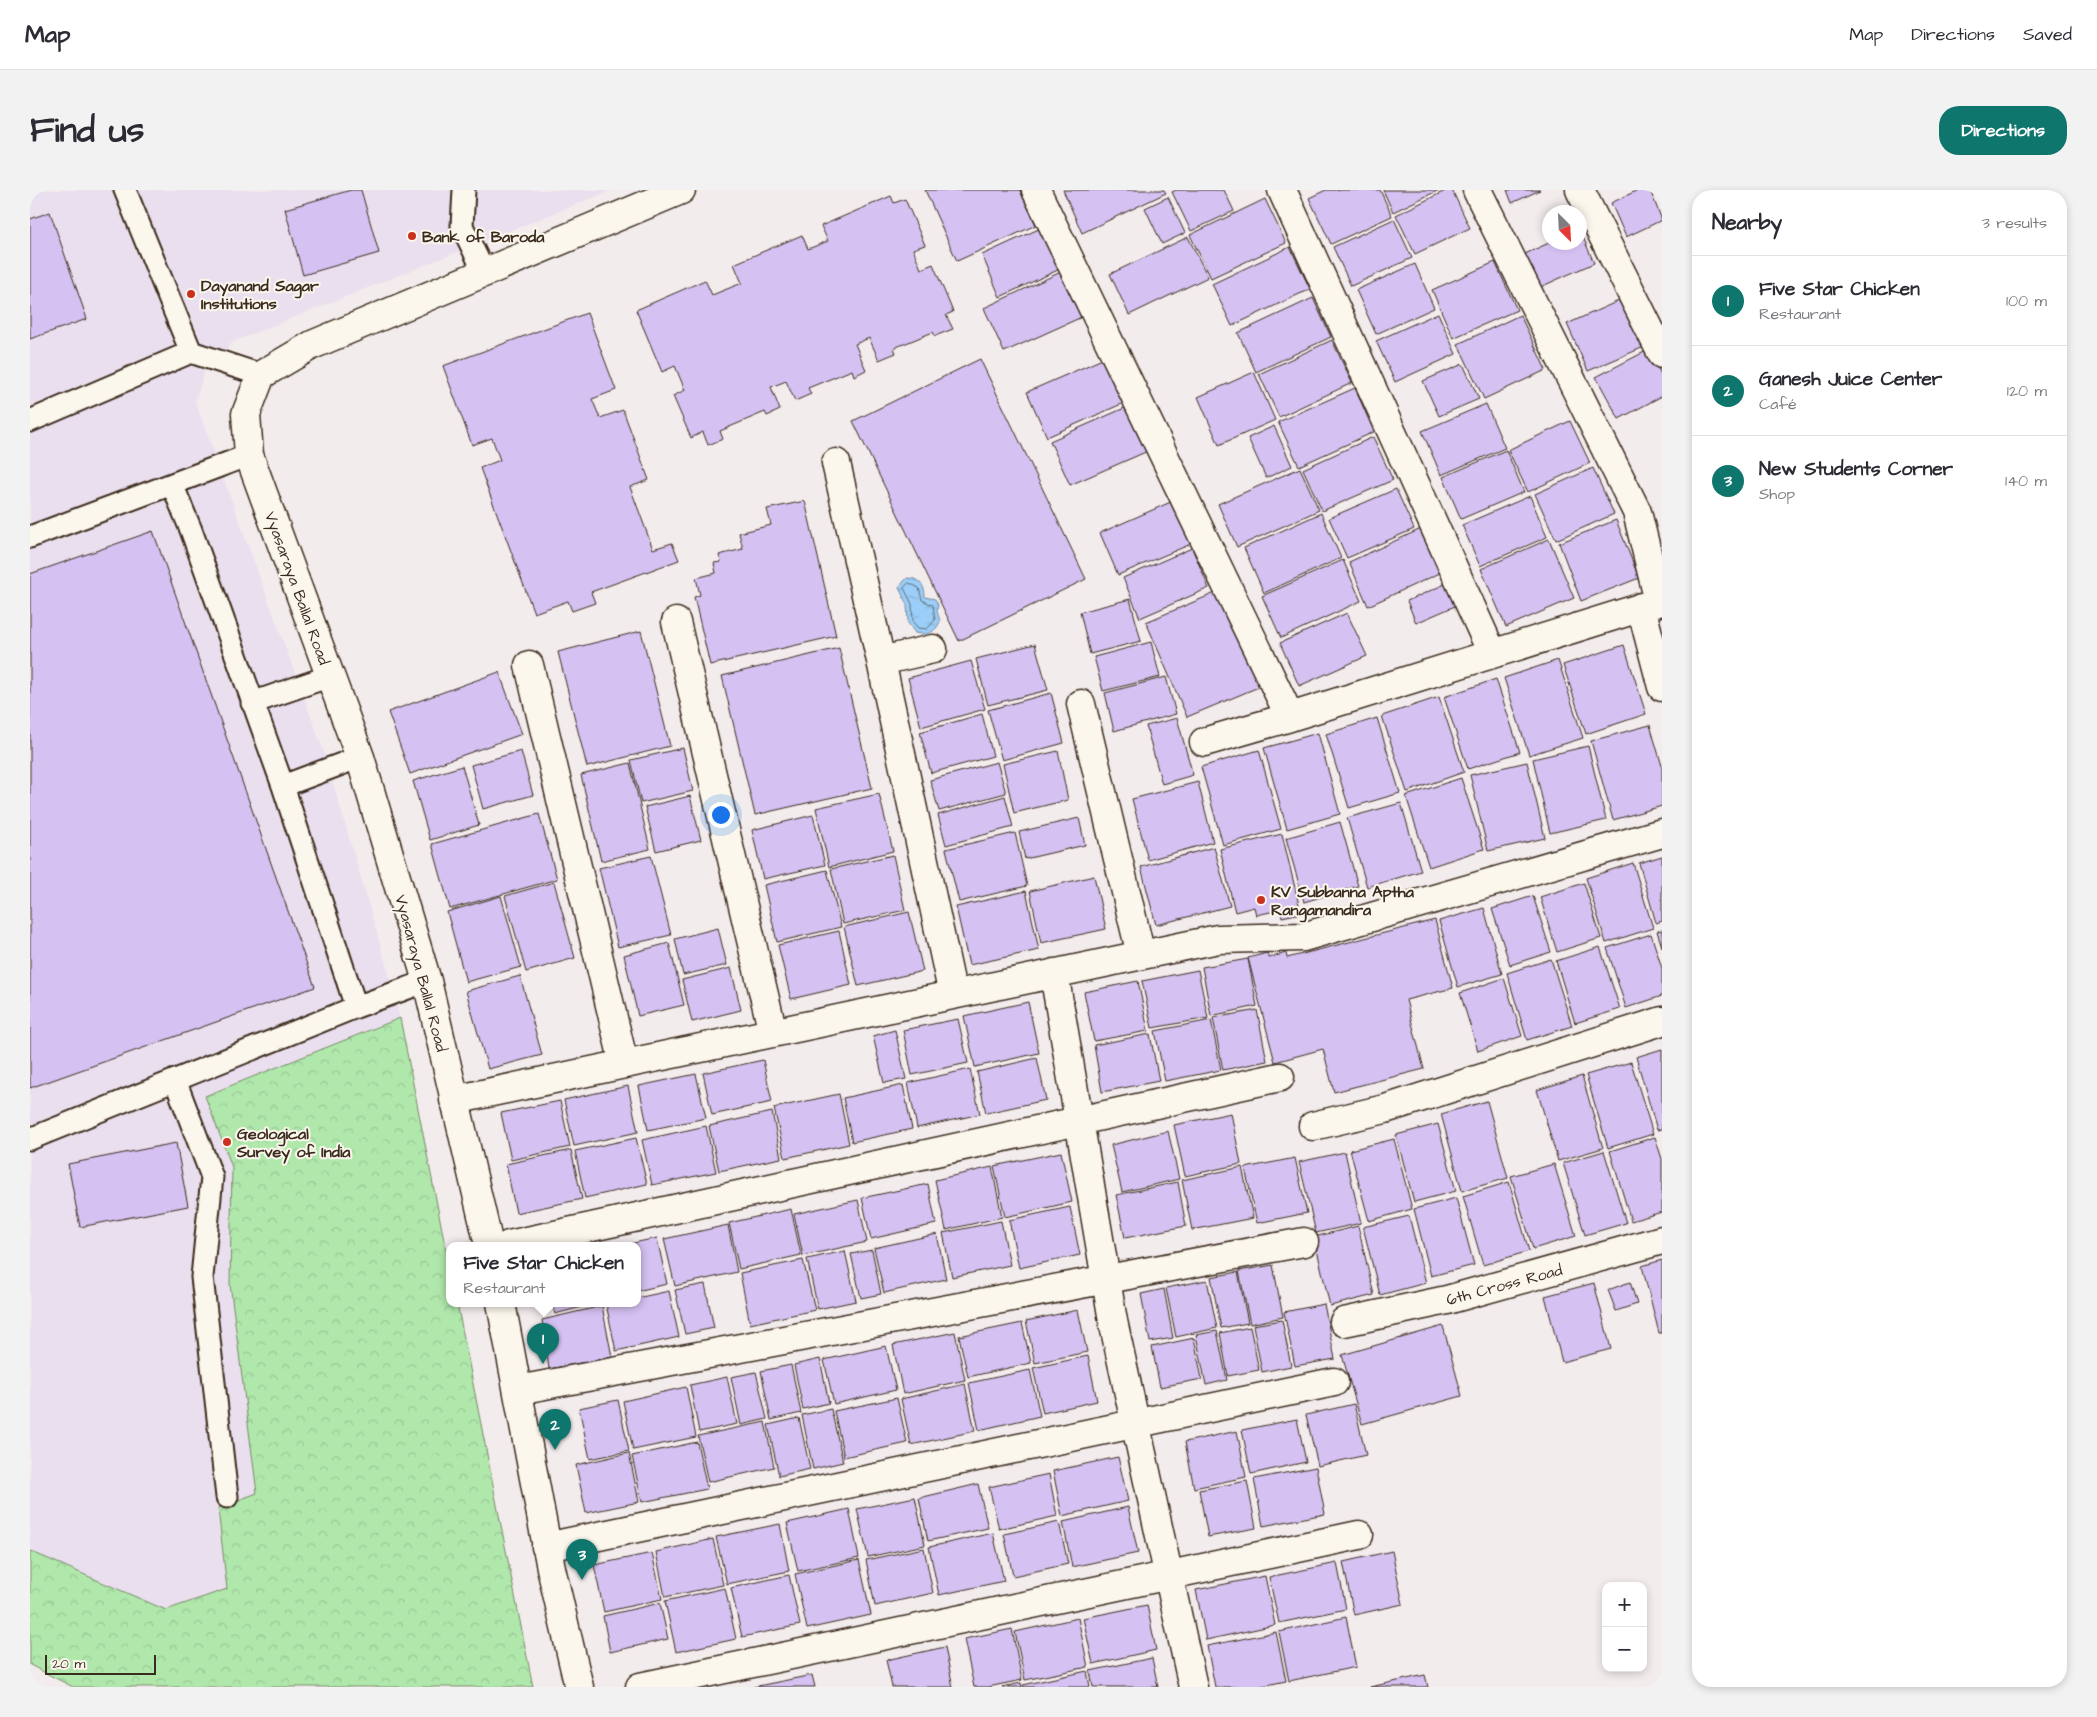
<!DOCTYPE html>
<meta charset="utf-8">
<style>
:root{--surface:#fff;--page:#f2f2f3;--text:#2b2b33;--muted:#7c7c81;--line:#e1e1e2;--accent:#0f766e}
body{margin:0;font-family:"Architects Daughter",sans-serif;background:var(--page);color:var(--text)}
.controls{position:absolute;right:15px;bottom:15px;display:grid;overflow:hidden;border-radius:10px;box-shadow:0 2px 8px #0003}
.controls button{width:45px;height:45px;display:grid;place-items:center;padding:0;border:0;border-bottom:1px solid var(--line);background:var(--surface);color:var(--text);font:25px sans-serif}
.compass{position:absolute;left:1512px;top:15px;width:45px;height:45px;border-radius:50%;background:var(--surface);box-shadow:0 2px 8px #0003;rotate:156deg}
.scale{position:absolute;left:15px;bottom:12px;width:111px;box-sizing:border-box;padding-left:5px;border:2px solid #3b2a1e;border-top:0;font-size:14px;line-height:18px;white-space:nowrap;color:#3b2a1e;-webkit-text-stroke:4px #fbf7ec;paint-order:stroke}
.you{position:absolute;left:690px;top:624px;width:18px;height:18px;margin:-12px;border:4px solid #fff;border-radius:50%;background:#1a73e8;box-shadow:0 0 0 8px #1a73e833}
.badge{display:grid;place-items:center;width:32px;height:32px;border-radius:50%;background:var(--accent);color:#fff;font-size:16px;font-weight:700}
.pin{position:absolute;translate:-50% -41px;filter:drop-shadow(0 1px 2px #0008)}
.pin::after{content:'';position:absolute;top:26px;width:18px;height:15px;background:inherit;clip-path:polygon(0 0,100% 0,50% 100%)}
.popup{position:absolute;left:416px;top:1052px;width:195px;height:65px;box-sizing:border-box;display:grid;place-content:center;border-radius:10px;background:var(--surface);filter:drop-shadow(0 1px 4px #0005);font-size:16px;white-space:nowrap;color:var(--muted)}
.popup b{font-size:19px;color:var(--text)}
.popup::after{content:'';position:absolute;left:50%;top:100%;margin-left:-10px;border:10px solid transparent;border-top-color:var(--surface)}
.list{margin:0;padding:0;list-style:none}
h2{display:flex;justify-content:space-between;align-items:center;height:65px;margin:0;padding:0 20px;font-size:21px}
h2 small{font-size:16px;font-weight:400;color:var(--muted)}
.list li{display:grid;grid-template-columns:32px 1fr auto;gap:15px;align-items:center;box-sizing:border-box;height:90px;padding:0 20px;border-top:1px solid var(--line)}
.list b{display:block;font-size:19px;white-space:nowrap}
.list p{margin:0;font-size:16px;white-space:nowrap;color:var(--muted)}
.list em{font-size:16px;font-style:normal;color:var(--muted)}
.map{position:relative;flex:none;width:1632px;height:1497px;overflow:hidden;border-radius:20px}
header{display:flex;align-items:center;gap:30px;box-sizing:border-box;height:70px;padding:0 25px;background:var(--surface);border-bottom:1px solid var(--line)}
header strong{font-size:24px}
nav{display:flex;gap:28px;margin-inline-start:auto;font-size:18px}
.intro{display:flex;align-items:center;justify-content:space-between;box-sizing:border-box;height:120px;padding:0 30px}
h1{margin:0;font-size:35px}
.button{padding:12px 22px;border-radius:20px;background:var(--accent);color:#fff;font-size:18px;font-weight:700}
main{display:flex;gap:30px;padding:0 30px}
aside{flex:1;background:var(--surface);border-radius:20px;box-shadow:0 2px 8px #0003}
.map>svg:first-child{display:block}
</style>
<header>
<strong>Map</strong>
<nav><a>Map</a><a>Directions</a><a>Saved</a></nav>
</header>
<div class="intro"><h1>Find us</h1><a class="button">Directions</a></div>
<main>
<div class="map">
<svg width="1632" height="1497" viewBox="0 0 1632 1497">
<defs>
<pattern id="forest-crowns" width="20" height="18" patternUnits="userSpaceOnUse" patternTransform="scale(1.25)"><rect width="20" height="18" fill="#b0e8ac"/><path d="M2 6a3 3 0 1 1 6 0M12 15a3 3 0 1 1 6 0" fill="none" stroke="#98c794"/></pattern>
<pattern id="water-ripples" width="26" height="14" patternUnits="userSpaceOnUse" patternTransform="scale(1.25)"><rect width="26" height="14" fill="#9bcef8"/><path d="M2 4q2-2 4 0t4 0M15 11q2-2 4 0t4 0" fill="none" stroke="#86b1d4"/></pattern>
</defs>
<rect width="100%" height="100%" fill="#f3eced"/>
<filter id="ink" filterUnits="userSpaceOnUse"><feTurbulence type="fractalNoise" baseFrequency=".02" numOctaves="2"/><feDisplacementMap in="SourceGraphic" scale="10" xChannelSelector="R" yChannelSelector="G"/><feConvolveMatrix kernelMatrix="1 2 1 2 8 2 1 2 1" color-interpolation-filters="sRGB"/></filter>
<g filter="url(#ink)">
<path fill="#eadfee" d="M0 0H582L203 152 176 178 165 211 294 562 365 805 419 1075V1113H427L503 1497H43L0 1475Z"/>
<path fill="url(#forest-crowns)" stroke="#768965" d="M370 828 419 1075V1113H427L503 1497H43L0 1475V1361L136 1420 197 1399 188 1318 227 1303 200 1094 202 977 175 906Z"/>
<path fill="url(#water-ripples)" stroke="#758ca1" d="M877 388C889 388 895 395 895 407L905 409 908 415 907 421 910 431C906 443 896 446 885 443L878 433 877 415 869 397Z"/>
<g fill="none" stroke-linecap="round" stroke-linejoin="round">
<path stroke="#616c75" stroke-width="1" d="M879 393 889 398 892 410 903 415 905 430 897 439 888 438 883 432 882 414 874 398Z"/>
</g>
<path fill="#d5c1f2" stroke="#3b2a1e" d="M321 0H331L349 63 273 85 255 19Z
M895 0H990L1006 35 927 71Z
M1033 0H1134L1136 3 1052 43Z
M1146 0H1194L1204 21 1161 41 1142 2Z
M1296 0H1350L1362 26 1301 54 1279 8Z
M1353 0H1409L1363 22Z
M1417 0H1422L1440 38 1385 64 1366 25Z
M1477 0H1510L1482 13Z
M1608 0H1620L1632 30 1596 47 1581 13Z
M861 6 864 13 875 9 895 55 883 59 891 79 903 74 923 122 916 125 923 139 905 146 903 142 864 158 866 163 849 170 839 148 825 154 836 180 824 186 822 180 778 198 781 204 765 211 756 191 741 197 750 220 737 226 735 222 690 241 693 249 678 255 673 242 661 248 643 206 655 200 645 176 632 182 606 120 675 90 682 105 712 93 704 74 772 45 778 59 798 51 791 36Z
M1138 7 1155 43 1132 54 1115 18Z
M1235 9 1256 53 1181 88 1160 45Z
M20 22 57 129 0 149V29Z
M1364 29 1382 68 1321 96 1303 57Z
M1011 38 1030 79 970 107 952 65Z
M1550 40 1564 73 1497 103 1482 70 1521 52H1550Z
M1158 47 1178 87 1099 125 1080 84Z
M1260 57 1280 99 1202 136 1182 94Z
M1465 72 1487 120 1423 148 1402 100Z
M1385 74 1404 118 1346 144 1326 100Z
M1033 81 1054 126 974 162 954 118Z
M1283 108 1301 147 1226 182 1208 143Z
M1593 109 1614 157 1558 181 1537 134Z
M557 123 586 200 562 209 570 228 593 220 619 290 600 297 623 359 642 353 649 370 561 402 565 413 542 421 538 411 504 423 450 278 470 270 462 248 442 255 413 176Z
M1408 123 1426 164 1365 192 1346 151Z
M1490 125 1516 180 1454 209 1428 154Z
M1302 150 1322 193 1249 227 1229 184Z
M1618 160 1632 186V206L1589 229 1566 187Z
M1077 167 1096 212 1017 247 997 202Z
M950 169 1056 389 929 451 823 231Z
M1433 174 1449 209 1409 226 1393 191Z
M1224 182 1245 230 1189 255 1168 207Z
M1325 198 1344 242 1269 276 1248 232Z
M1456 214 1475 258 1411 285 1392 241Z
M1099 216 1118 261 1040 295 1020 251Z
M1540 231 1560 273 1498 302 1478 260Z
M1244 236 1262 276 1236 288 1218 248Z
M1343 247 1363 290 1292 321 1273 279Z
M1476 260 1494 302 1431 329 1413 287Z
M1270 278 1289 320 1207 357 1188 314Z
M1563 278 1584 324 1526 350 1505 304Z
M1366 299 1384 339 1317 368 1299 328Z
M1500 306 1517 347 1450 376 1432 335Z
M775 311 806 446 680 475 664 407 670 405 666 388 686 383 684 373 691 372 689 365 713 359 709 343 741 335 737 319Z
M1143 311 1161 354 1088 385 1070 343Z
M1291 323 1311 368 1234 403 1214 358Z
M1586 330 1609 388 1551 411 1529 353Z
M1391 339 1410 383 1338 416 1319 372Z
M123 341 285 797 0 898V384Z
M1519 349 1544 408 1476 437 1451 379Z
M1162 358 1179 398 1110 428 1093 388Z
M1313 370 1331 411 1251 448 1232 406Z
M1415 394 1425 416 1386 433 1377 411Z
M1190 401 1231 496 1157 527 1116 432Z
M1100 409 1111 451 1060 464 1050 422Z
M1317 423 1337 466 1269 496 1250 453Z
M611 441 640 556 557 577 528 462Z
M1121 452 1130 487 1073 501 1064 467Z
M1005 454 1018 500 958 515 946 469Z
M1594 455 1616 524 1556 544 1533 475Z
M809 458 842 598 725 625 692 486Z
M1528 470 1553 548 1499 565 1474 488Z
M941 471 955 519 891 537 878 488Z
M469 482 492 544 380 584 358 522Z
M1136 487 1146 524 1084 541 1075 503Z
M1466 489 1490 562 1438 579 1414 507Z
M1021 503 1034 553 972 570 958 520Z
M1409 507 1434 582 1377 602 1352 526Z
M952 524 963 566 901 583 890 542Z
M1147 528 1163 585 1132 594 1116 536Z
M1347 528 1370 603 1319 618 1296 544Z
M1620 535 1632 576V616L1583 630 1561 551Z
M1288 543 1310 624 1257 639 1234 558Z
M1558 556 1576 630 1520 643 1503 569Z
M653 558 663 601 611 613 601 570Z
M1229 560 1251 639 1193 655 1171 577Z
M491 561 503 605 453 619 441 575Z
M1028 561 1038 610 984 623 973 574Z
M967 572 976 603 909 621 900 590Z
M1497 572 1515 648 1458 661 1440 585Z
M600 573 620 659 571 671 551 585Z
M432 576 449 635 400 650 383 591Z
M1431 588 1454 659 1399 677 1376 606Z
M1168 592 1183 652 1118 670 1102 609Z
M849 604 863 661 799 677 786 618Z
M660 606 671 650 626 661 615 617Z
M975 606 983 637 916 655 908 625Z
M1371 613 1391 681 1337 697 1317 628Z
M509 624 527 689 420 719 402 654Z
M783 625 795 675 733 689 722 640Z
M1049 628 1055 655 995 669 989 642Z
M1310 632 1328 696 1274 712 1256 648Z
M985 643 997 696 929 712 916 659Z
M1252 644 1271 723 1252 727 1250 720 1226 725 1224 717 1205 722 1190 659Z
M1184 657 1200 716 1126 735 1111 677Z
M863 665 875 720 813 734 801 679Z
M621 666 641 745 588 757 569 678Z
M1632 666V731L1626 733 1609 673Z
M1603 673 1623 738 1576 753 1556 688Z
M797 680 811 737 747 752 734 695Z
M1064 686 1076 739 1011 753 1000 701Z
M524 692 545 768 496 782 475 706Z
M1554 693 1571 748 1527 762 1510 707Z
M996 701 1009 760 939 775 926 717Z
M471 706 491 777 436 792 417 722Z
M1503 706 1521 762 1480 775 1462 719Z
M1454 718 1472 784 1428 797 1409 731Z
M879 722 893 781 828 796 814 737Z
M1405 730 1423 798 1376 810 1394 879 1304 902 1293 859 1245 872 1218 768 1237 763 1239 768 1256 763 1257 768Z
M688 738 697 775 653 785 645 749Z
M1632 740V757L1627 741Z
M809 741 821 795 761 809 748 755Z
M1621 744 1632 778V806L1596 818 1577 758Z
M639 753 654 815 608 826 594 765Z
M1570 757 1590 819 1545 833 1526 771Z
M1218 769 1227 816 1181 826 1172 777Z
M1521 769 1542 836 1497 850 1477 783Z
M701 778 711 820 662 832 652 790Z
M1168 780 1178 828 1122 838 1112 791Z
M490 786 512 865 458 879 436 801Z
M1474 788 1492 846 1448 861 1430 803Z
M1108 791 1118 841 1064 851 1054 802Z
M998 812 1009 863 945 877 934 826Z
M1227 820 1237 871 1193 880 1183 828Z
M928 829 938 873 882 885 873 840Z
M1181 830 1191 880 1135 891 1125 841Z
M865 840 876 889 854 893 843 846Z
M1120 844 1129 891 1072 902 1064 855Z
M1632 859V939L1627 940 1606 867Z
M1007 868 1016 910 956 923 947 882Z
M733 870 742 912 682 925 673 883Z
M1601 872 1623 944 1578 958 1556 885Z
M940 879 950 924 887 938 878 893Z
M666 884 676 928 618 940 609 896Z
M1552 886 1573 958 1528 971 1507 900Z
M873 895 882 939 822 952 813 908Z
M598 896 608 942 544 956 534 910Z
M809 904 819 954 755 968 744 918Z
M530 911 540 957 481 970 471 923Z
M1457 911 1478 988 1432 1001 1411 924Z
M742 922 751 968 689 981 679 936Z
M1201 923 1211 974 1155 986 1144 935Z
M1408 934 1426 1001 1384 1012 1366 945Z
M676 936 686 982 622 995 612 950Z
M1138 941 1149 989 1092 1002 1081 955Z
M1625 947 1632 969V1022L1601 1031 1580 961Z
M606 948 617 994 555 1008 545 961Z
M1364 949 1382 1019 1339 1031 1320 960Z
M146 953 158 1016 50 1037 38 974Z
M541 960 552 1009 486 1023 476 974Z
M1574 961 1596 1033 1555 1045 1533 973Z
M1031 962 1042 1012 975 1027 964 976Z
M1315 962 1331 1033 1286 1043 1269 972Z
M1265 968 1277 1023 1227 1033 1215 978Z
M1524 974 1546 1046 1503 1059 1481 986Z
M962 977 972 1027 916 1040 905 990Z
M1212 977 1223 1028 1162 1040 1152 990Z
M1148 992 1156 1036 1095 1048 1086 1005Z
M1479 992 1499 1061 1453 1075 1433 1006Z
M898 994 906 1034 841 1049 832 1008Z
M1426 1008 1444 1075 1401 1086 1384 1019Z
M828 1010 837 1052 773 1066 764 1024Z
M1040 1017 1050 1065 989 1078 979 1030Z
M761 1019 771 1065 709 1079 699 1033Z
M1379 1026 1396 1093 1350 1105 1333 1037Z
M971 1031 980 1075 922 1087 913 1043Z
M698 1035 707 1082 645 1096 634 1049Z
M1328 1036 1344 1105 1300 1116 1284 1047Z
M907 1044 916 1089 854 1103 844 1058Z
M627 1048 637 1094 607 1101V1055H594Z
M842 1060 851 1104 831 1108 821 1064Z
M815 1061 826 1111 788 1119 777 1069Z
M773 1070 785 1120 720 1134 710 1083Z
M1632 1070V1143H1629L1612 1076Z
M1243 1075 1253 1127 1220 1134 1209 1081Z
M1208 1082 1218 1133 1191 1138 1181 1087Z
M1177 1090 1187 1138 1146 1147 1136 1098Z
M1600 1092 1607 1114 1586 1121 1578 1100Z
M1564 1093 1581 1159 1532 1172 1515 1106Z
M675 1094 684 1138 655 1144 645 1100Z
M1134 1099 1143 1148 1120 1152 1111 1104Z
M639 1101 649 1147 586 1161 576 1114 607 1113V1108Z
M516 1113H543L517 1118Z
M522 1113H567L525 1124Z
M1294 1114 1305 1169 1265 1176 1254 1122Z
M572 1116 582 1167 519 1179 512 1130Z
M1048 1120 1057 1162 1005 1173 996 1131Z
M1252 1130 1261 1176 1232 1182 1223 1135Z
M992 1133 1001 1173 938 1187 929 1146Z
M1413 1136 1432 1206 1332 1234 1312 1165Z
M1220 1137 1229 1180 1198 1186 1190 1143Z
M1187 1141 1197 1190 1176 1195 1166 1145Z
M925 1142 935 1190 873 1204 863 1155Z
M1164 1148 1172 1189 1130 1197 1122 1157Z
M856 1156 866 1200 804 1214 794 1170Z
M1058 1166 1067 1211 1013 1223 1003 1178Z
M790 1169 799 1213 773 1219 764 1175Z
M761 1175 771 1223 741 1230 731 1181Z
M1000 1180 1010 1226 949 1240 939 1193Z
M726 1182 737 1229 711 1235 701 1187Z
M697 1187 707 1234 669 1242 660 1195Z
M935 1194 945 1241 881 1255 871 1209Z
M656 1197 666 1247 603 1260 593 1211Z
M867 1208 877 1253 814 1267 804 1221Z
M588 1210 599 1261 560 1269 549 1218Z
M1324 1214 1336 1265 1288 1276 1276 1225Z
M801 1219 813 1272 783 1279 772 1225Z
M769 1228 780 1279 749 1286 738 1235Z
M1267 1229 1276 1272 1221 1284 1212 1240Z
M735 1232 744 1277 678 1292 668 1246Z
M1207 1241 1216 1287 1164 1298 1155 1252Z
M667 1252 677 1299 612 1312 602 1266Z
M599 1263 609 1312 556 1323 546 1275Z
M1088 1267 1098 1311 1032 1326 1023 1281Z
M1286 1277 1295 1324 1233 1336 1224 1289Z
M1019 1284 1027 1326 969 1339 959 1297Z
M1217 1291 1226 1338 1178 1347 1169 1300Z
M948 1294 958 1338 898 1351 889 1308Z
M885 1307 895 1355 838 1367 827 1319Z
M1098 1317 1108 1363 1042 1377 1033 1332Z
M819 1319 829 1368 768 1381 757 1333Z
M1029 1332 1038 1374 983 1386 974 1344Z
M750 1334 759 1381 697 1394 686 1347Z
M963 1343 974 1391 909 1405 899 1357Z
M683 1349 693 1395 635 1407 626 1362Z
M894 1358 903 1403 845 1416 836 1370Z
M1362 1361 1373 1414 1324 1425 1313 1372Z
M622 1363 632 1409 574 1422 564 1375Z
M829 1370 841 1425 777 1439 765 1384Z
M1307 1373 1316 1419 1249 1433 1239 1387Z
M759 1385 770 1435 712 1447 701 1398Z
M1235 1386 1245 1435 1176 1450 1166 1400Z
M695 1398 706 1449 646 1462 635 1411Z
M630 1413 638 1449 580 1462 573 1426Z
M1117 1415 1126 1460 1063 1474 1053 1428Z
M1316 1427 1326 1477 1259 1491 1249 1442Z
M1048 1428 1058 1477 995 1490 985 1442Z
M982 1439 992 1490 958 1497H944L934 1449Z
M1246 1442 1256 1491 1227 1497H1185L1177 1456Z
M915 1457 923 1497H862L856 1470Z
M1122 1468 1128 1497H1063L1060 1481Z
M1057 1481 1060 1497H994L993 1495Z
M782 1485 785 1497H723Z
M1395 1485 1398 1497H1340Z
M991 1493 992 1497H972Z"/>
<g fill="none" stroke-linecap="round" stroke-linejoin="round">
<g stroke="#3b2a1e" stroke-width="25">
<path id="lane" d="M95 0 161 162
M434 0 432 36 454 82
M0 231 161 162 231 185
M142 294 219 265
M0 347 142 294 161 340 253 596 326 817 397 791
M222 513 300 486
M253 596 330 567
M145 890 182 987 172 1087 197 1307
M0 949 326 817"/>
</g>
<g stroke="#3b2a1e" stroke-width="31">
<path id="street" d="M1006 0 1260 527 1632 411
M1252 0 1462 463
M1447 0 1607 322 1629 412
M1550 0 1632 164
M806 273 851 471 923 805
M1611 417 1632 497
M646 432 743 843
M851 471 903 459
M499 475 594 874
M1051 514 1111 765
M1174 552 1260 527
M1024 783 1083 1131 1163 1497
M424 910 1188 749 1273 747 1632 643
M1283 936 1355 919 1632 831
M479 1055 1250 887
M1314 1132 1417 1110 1632 1050
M488 1200 1274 1052
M516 1357 1304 1192
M610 1497 1329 1345"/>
</g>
<g stroke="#3b2a1e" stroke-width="31">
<path id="secondary" d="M459 1055 397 791 330 567 219 265 216 224 231 185 282 155 651 0
M471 1113 521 1378 549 1497"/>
</g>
<use href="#lane" stroke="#fbf7ec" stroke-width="21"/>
<use href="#street" stroke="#fbf7ec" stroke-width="28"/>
<use href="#secondary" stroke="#fbf7ec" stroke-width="28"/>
</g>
</g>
<g fill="#c8321e" stroke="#fbf7ec" stroke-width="2">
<circle cx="382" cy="46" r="5"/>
<circle cx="161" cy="104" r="5"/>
<circle cx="1231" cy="710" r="5"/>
<circle cx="197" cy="952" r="5"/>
</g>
<g text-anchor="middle" stroke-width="4" stroke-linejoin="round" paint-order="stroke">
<g font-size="16" font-weight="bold" fill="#3b2a1e" stroke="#fbf7ec" text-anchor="start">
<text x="392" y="52">Bank of Baroda</text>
<text x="171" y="101">Dayanand Sagar<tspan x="171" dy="18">Institutions</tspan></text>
<text x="1241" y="707">KV Subbanna Aptha<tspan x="1241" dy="18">Rangamandira</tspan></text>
<text x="207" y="949">Geological<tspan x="207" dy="18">Survey of India</tspan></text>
</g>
<g font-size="16" fill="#3b2a1e" stroke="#fbf7ec">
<text transform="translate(268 398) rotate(70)" y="6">Vyasaraya Ballal Road</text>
<text transform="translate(392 783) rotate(75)" y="6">Vyasaraya Ballal Road</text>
<text transform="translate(1474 1094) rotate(-15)" y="6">6th Cross Road</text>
</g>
</g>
</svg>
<div class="controls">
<button>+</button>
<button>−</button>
</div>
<svg class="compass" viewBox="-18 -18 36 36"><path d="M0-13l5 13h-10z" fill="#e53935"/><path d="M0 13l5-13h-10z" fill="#7c7c81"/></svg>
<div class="scale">20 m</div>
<div class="you"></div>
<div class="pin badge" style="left:513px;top:1174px">1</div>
<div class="popup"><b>Five Star Chicken</b>Restaurant</div>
<div class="pin badge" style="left:525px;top:1260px">2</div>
<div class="pin badge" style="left:552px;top:1390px">3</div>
</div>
<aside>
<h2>Nearby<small>3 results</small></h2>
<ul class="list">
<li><span class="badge">1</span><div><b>Five Star Chicken</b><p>Restaurant</p></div><em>100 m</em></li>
<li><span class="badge">2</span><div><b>Ganesh Juice Center</b><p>Café</p></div><em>120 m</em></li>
<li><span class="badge">3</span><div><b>New Students Corner</b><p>Shop</p></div><em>140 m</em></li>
</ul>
</aside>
</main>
